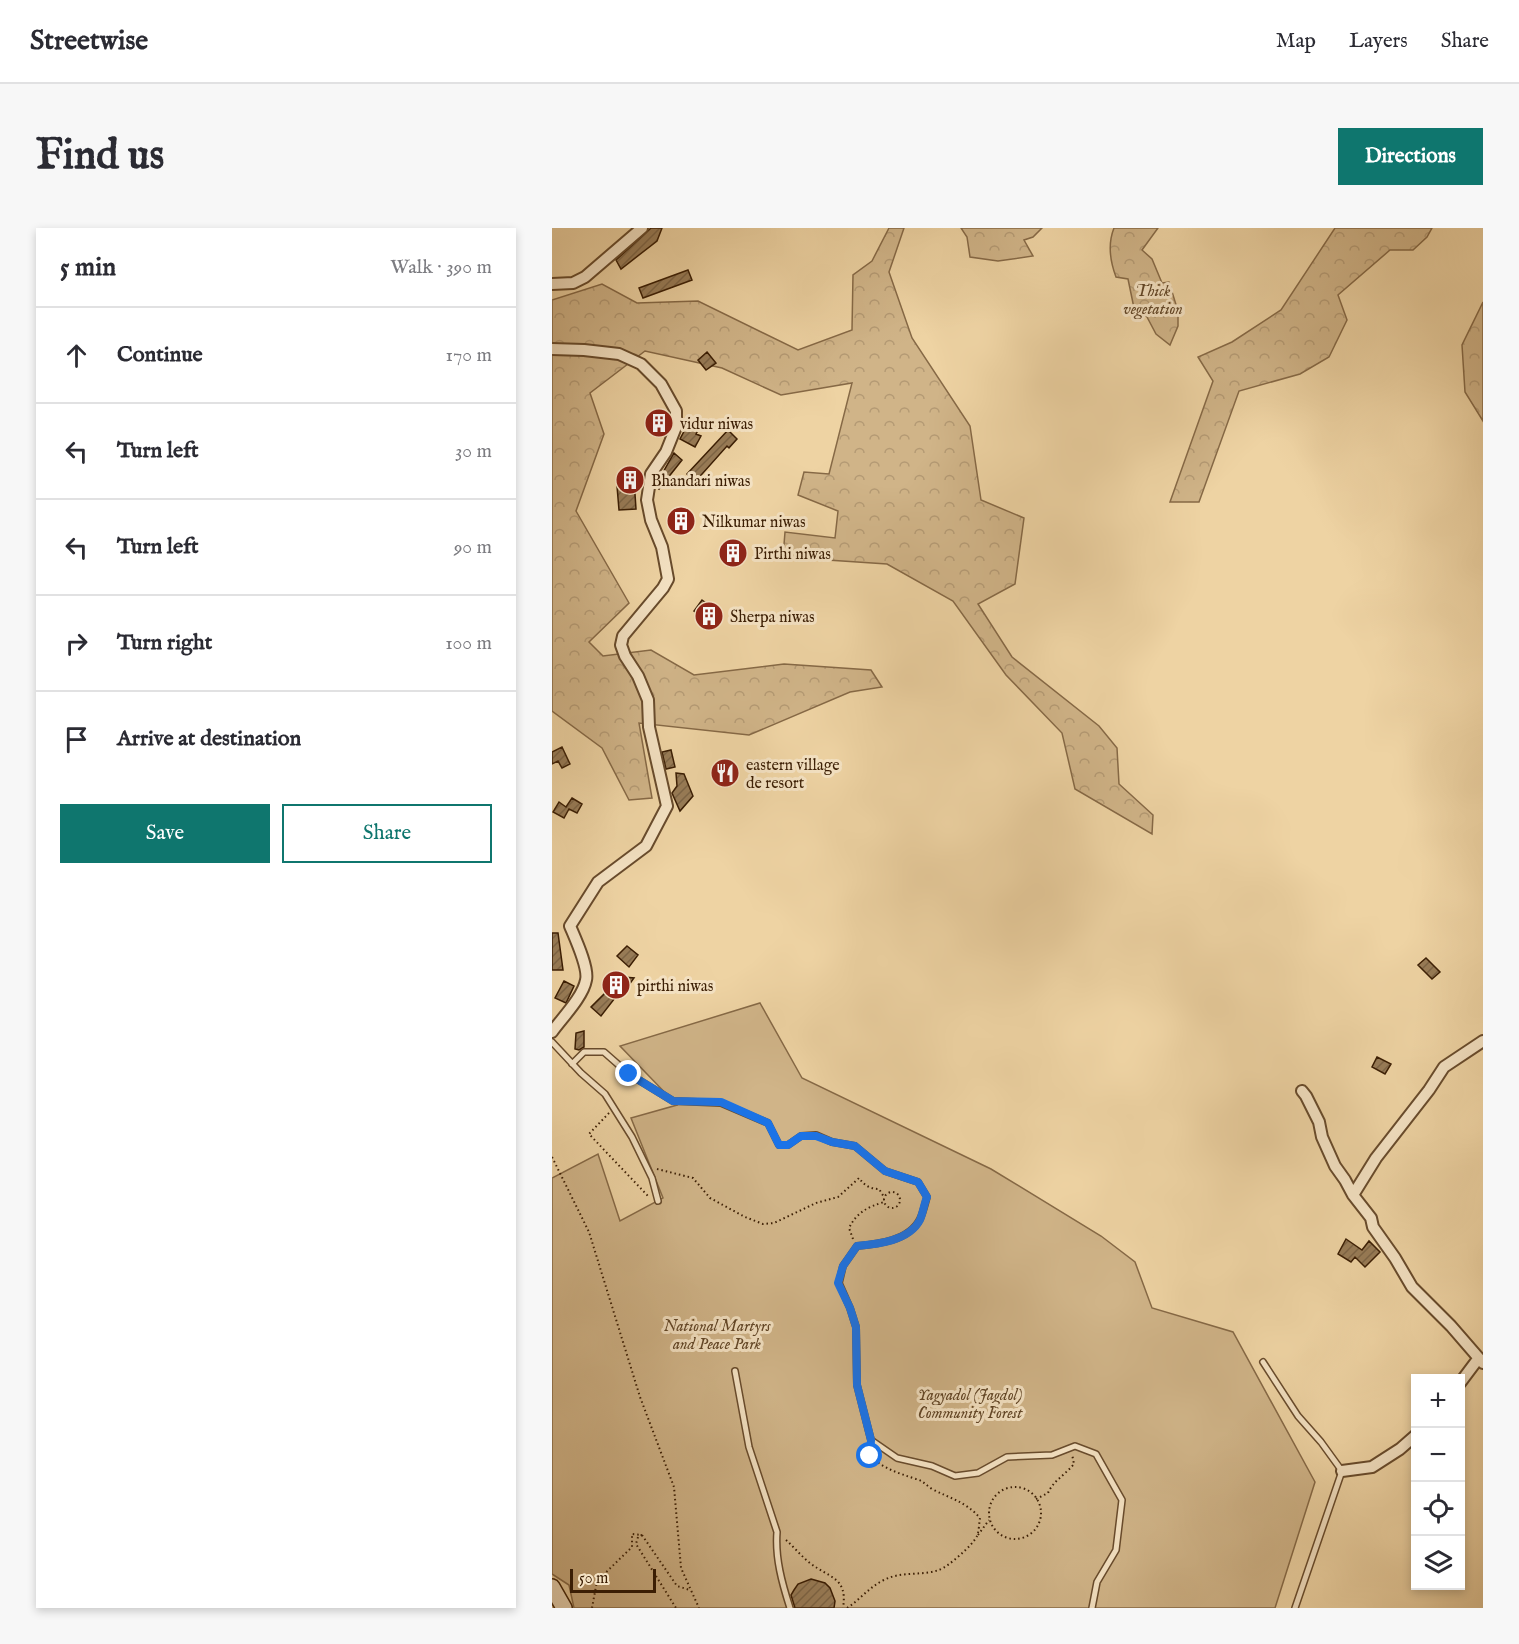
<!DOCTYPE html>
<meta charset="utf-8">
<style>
:root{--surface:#fff;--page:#f7f7f7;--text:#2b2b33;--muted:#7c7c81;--line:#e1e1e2;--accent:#0f766e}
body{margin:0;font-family:"IM FELL English",serif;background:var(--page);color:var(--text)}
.controls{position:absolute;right:18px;bottom:18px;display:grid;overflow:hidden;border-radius:0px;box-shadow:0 3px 9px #0003}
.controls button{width:54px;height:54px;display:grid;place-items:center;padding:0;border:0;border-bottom:2px solid var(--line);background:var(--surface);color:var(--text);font:30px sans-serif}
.scale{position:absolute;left:18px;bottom:15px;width:86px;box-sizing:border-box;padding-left:6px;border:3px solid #3b1e04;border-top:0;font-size:16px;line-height:21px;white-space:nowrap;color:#3b1e04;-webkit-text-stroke:4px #f4e2c3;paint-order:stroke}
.stop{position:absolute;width:18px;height:18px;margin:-14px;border:4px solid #1a73e8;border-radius:50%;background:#fff}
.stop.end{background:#1a73e8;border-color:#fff;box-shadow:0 2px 6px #0008}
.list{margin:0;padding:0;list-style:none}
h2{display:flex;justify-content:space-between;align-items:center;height:78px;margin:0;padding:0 24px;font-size:26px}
h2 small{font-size:20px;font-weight:400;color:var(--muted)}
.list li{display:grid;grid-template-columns:39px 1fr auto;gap:18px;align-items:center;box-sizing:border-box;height:96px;padding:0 24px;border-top:2px solid var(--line)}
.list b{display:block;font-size:22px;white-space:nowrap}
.list em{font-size:20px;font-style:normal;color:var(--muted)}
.actions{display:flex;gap:12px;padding:18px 24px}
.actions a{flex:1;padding:14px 0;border:2px solid var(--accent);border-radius:0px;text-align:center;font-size:21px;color:var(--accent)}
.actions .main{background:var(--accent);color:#fff}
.icon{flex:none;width:33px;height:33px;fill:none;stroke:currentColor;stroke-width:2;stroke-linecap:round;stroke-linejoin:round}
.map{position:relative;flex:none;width:931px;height:1380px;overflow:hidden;border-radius:0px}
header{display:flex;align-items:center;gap:36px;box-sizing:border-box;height:84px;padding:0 30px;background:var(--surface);border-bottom:2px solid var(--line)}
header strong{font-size:28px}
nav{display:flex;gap:33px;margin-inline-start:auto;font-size:21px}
.intro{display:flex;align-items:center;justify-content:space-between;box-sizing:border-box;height:144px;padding:0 36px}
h1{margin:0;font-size:42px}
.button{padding:15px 27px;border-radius:0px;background:var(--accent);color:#fff;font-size:21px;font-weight:700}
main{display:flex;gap:36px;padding:0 36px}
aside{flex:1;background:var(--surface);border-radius:0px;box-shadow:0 3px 9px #0003}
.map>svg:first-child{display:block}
</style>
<header>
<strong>Streetwise</strong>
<nav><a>Map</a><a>Layers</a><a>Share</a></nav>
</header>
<div class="intro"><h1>Find us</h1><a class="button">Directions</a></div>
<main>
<aside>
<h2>5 min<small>Walk · 390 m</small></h2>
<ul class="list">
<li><svg class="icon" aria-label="ahead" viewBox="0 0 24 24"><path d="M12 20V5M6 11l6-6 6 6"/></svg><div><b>Continue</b></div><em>170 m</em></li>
<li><svg class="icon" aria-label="left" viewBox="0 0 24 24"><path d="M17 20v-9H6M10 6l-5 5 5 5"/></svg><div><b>Turn left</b></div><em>30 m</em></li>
<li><svg class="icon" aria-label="left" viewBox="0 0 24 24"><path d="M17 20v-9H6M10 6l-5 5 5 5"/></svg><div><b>Turn left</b></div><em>90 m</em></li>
<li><svg class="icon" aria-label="right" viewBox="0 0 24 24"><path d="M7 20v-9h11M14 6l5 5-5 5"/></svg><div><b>Turn right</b></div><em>100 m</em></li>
<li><svg class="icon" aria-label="arrive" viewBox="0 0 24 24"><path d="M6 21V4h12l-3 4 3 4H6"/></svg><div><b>Arrive at destination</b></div></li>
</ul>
<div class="actions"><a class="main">Save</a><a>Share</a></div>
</aside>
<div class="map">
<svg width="931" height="1380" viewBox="0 0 931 1380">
<defs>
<pattern id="forest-crowns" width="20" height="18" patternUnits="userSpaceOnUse" patternTransform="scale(1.5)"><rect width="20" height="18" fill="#d0b488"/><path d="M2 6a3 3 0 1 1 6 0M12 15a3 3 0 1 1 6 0" fill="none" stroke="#b49a74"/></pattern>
<pattern id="building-hatch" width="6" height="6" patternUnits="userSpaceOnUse" patternTransform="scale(1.5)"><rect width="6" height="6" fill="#987c57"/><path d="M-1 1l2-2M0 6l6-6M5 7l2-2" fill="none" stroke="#7d6546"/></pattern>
</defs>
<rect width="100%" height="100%" fill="#eed3a3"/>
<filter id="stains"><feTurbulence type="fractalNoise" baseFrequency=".00333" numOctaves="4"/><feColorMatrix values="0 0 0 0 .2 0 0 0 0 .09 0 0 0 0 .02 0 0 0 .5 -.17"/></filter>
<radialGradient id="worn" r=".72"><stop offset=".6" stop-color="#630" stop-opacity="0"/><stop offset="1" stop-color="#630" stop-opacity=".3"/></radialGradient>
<path fill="url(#forest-crowns)" stroke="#866946" stroke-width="1.5" d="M337 0H352L337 44 360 110 418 198 429 272 472 290 463 356 426 376 460 429 547 498 565 520 567 556 601 587 600 606 523 561 510 505 454 447 401 373 335 336 231 329 233 304 283 310 286 283 246 267 252 244 277 246 300 155 229 167 170 140 93 123 38 165 52 206 24 283 77 375 37 414 51 428 99 422 142 447 232 436 319 442 330 459 298 464 197 507 87 495 100 570 77 572 50 520 0 483V72L50 56 85 75 146 73 246 122 300 102 301 47 320 33Z
M409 0H490L481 9 472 12 481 28 446 33 418 29 415 9Z
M562 0H606L590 22 600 31 610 55 617 54 626 83V98L618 117 604 106 595 89 582 80 576 51 564 49C558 33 556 15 562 0Z
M783 0H880L875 9 861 22H838L786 67 795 92 777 129 748 146 687 163 647 274H618L661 153 646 129 680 114 729 82Z
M931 74V193L913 164 910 117Z"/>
<path fill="#d0b488" stroke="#866946" stroke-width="1.5" d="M208 775 250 850 439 941 549 1008 583 1034 600 1080 681 1104 763 1254 723 1380H22L17 1357 0 1346V950L46 926 68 993 111 970 79 890 125 877 68 818Z"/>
<path fill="url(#building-hatch)" stroke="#3b1e04" stroke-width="1.5" d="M99 0H110L105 13 69 41 64 32Z
M136 42 140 52 91 70 87 60Z
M155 124 164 135 154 142 146 132Z
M101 185 116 187 113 203 99 195Z
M137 194 148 199 144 206 149 208 143 219 128 211Z
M176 202 185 211 177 220 175 218 143 254 135 246Z
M122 225 130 232 107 261 105 259V255Z
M72 240 90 246 83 266 84 281 67 282 65 258Z
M138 284 140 299 119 301 118 287Z
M174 319 190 320 189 332 173 330Z
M150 372 161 380 154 391 142 383Z
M10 519 18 536 10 540 6 533 0 536V524Z
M119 522 123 539 114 541 110 524Z
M124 545 132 546 141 568 128 583 120 565 125 558Z
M20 570 30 576 25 585 17 581 12 590 1 584 7 574 14 579Z
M0 705H6L11 742H0Z
M75 718 86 727 77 739 65 728Z
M874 730 888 744 880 751 866 737Z
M59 748 82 750 69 768 66 766 49 788 39 779 56 762 53 760Z
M12 753 22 758 14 775 3 770Z
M32 803V819L27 822 23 821 24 805Z
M825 829 839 836 833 846 820 839Z
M794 1011 810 1022 817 1013 828 1024 813 1039 803 1029 799 1034 786 1026Z
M259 1351 273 1355 278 1360 283 1373 282 1380H243L239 1367 242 1362 246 1356Z"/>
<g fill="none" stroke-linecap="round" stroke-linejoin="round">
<g stroke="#684b2c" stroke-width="8">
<path id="lane" d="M0 814 29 845 53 866 80 909 100 950 106 973
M20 836 32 824H52L77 846 121 873 169 875 216 895 227 917H236L249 908 264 907 280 914 303 918 333 943 366 954 375 969C373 976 371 985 368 991 357 1013 326 1016 305 1018L291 1038 287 1055 298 1080 304 1099 305 1157 319 1212 345 1230 380 1238 403 1248 426 1245 455 1229 500 1227 523 1218 544 1226 570 1272 564 1322 545 1354 540 1380
M711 1134 746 1188 769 1214 790 1243 743 1380
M183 1143 197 1219 225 1304C223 1330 230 1355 238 1380"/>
</g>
<g stroke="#684b2c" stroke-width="14">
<path id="street" d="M0 56 21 55 33 49 90 0
M0 121 32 122 67 126 89 136 109 156 124 183V199L114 224 99 246 95 272 99 292 110 319 116 351 111 360 71 408 69 417 73 428 86 448 96 472 97 499 115 578 94 618 46 654 18 698C23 710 37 740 34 752 31 769 10 790 0 804
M750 863 754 868 767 894 770 909 783 938 793 952 801 967 819 990 821 999 843 1030 860 1059 899 1098 931 1135
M801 967 824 930 877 862 892 839 931 813
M908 1155 926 1131
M790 1243 820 1239 848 1221 864 1207"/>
</g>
<g stroke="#3b1e04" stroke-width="18">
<path id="secondary" d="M0 1359 12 1380"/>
</g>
<path stroke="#3b1e04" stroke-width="2" stroke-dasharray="1.5 3" stroke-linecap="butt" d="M57 885 37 906 96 968
M0 929 37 1004 88 1169 122 1259 129 1340 147 1380
M105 941 141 950 158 970 193 989 211 996 222 995 264 975 286 969 307 950C312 957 318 961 327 961L332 969
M332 972a8 8 0 1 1 16 0a8 8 0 1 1-16 0Z
M301 1011 297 1000C305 984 316 979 332 974
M437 1285a26 26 0 1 1 52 0a26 26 0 1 1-52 0Z
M484 1271 496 1265C501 1253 514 1246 522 1236L520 1226
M90 1307 86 1309 84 1316 124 1380
M90 1307 125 1358 138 1362
M426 1307 437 1292
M234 1312C242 1319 249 1328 258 1335 277 1350 296 1349 291 1380
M40 1380 45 1353 80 1319V1306L90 1307
M295 1380C309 1371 317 1359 332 1352 349 1343 369 1348 387 1342 396 1339 421 1317 425 1308 427 1303 427 1296 428 1290 413 1273 399 1271 380 1261 374 1257 370 1252 364 1251 346 1245 332 1241 318 1228V1221"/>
<use href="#lane" stroke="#f4e2c3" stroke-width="5"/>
<use href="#street" stroke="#f4e2c3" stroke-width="10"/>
<use href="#secondary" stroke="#f4e2c3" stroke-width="15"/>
</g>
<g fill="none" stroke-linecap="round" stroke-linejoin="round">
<path stroke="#1a73e8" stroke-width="8" d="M77 846 121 873 169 874 216 895 227 917H236L249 908H264L280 914 303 918 333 943 366 954 375 969C372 976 371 985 368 992 357 1013 326 1016 305 1018L291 1038 286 1055 298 1080 304 1099 305 1157 319 1212 318 1228"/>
</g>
<defs>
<g id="building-disc" transform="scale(1.5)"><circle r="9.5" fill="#8f2418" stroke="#f4e2c3"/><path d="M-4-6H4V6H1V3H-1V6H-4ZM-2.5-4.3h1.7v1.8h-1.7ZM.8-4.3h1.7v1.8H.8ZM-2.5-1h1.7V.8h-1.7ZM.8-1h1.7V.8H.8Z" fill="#fff"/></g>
<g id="restaurant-disc" transform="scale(1.5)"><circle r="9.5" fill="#8f2418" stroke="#f4e2c3"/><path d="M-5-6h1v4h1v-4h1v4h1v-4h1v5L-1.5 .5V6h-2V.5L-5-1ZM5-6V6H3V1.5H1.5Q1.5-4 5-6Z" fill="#fff"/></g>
</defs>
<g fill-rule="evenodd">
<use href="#building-disc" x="107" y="195"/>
<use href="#building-disc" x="78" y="252"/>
<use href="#building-disc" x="129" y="293"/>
<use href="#building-disc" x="181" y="325"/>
<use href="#building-disc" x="157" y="388"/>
<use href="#restaurant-disc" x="173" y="545"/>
<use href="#building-disc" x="64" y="757"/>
</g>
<g text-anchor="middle" stroke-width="6" stroke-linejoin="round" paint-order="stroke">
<g font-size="16" font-style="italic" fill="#604425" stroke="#f4e2c3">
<text x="601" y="68">Thick<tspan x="601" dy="18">vegetation</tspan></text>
<text x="165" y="1103">National Martyrs<tspan x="165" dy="18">and Peace Park</tspan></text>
<text x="418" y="1172">Yagyadol (Jagdol)<tspan x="418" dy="18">Community Forest</tspan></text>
</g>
<g font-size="16" fill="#3b1e04" stroke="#f4e2c3" text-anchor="start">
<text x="128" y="201">vidur niwas</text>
<text x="99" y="258">Bhandari niwas</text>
<text x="150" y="299">Nilkumar niwas</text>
<text x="202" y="331">Pirthi niwas</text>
<text x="178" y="394">Sherpa niwas</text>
<text x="194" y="542">eastern village<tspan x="194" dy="18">de resort</tspan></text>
<text x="85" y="763">pirthi niwas</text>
</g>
</g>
<rect width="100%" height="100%" filter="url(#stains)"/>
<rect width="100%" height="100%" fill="url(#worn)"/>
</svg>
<div class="controls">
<button>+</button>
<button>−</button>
<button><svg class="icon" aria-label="locate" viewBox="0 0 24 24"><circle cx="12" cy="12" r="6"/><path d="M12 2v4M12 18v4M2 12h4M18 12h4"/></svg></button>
<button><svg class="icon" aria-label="layers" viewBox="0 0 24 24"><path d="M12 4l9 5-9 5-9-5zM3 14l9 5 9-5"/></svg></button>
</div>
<div class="scale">50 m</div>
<div class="stop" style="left:318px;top:1228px"></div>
<div class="stop end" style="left:77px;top:846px"></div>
</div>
</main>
